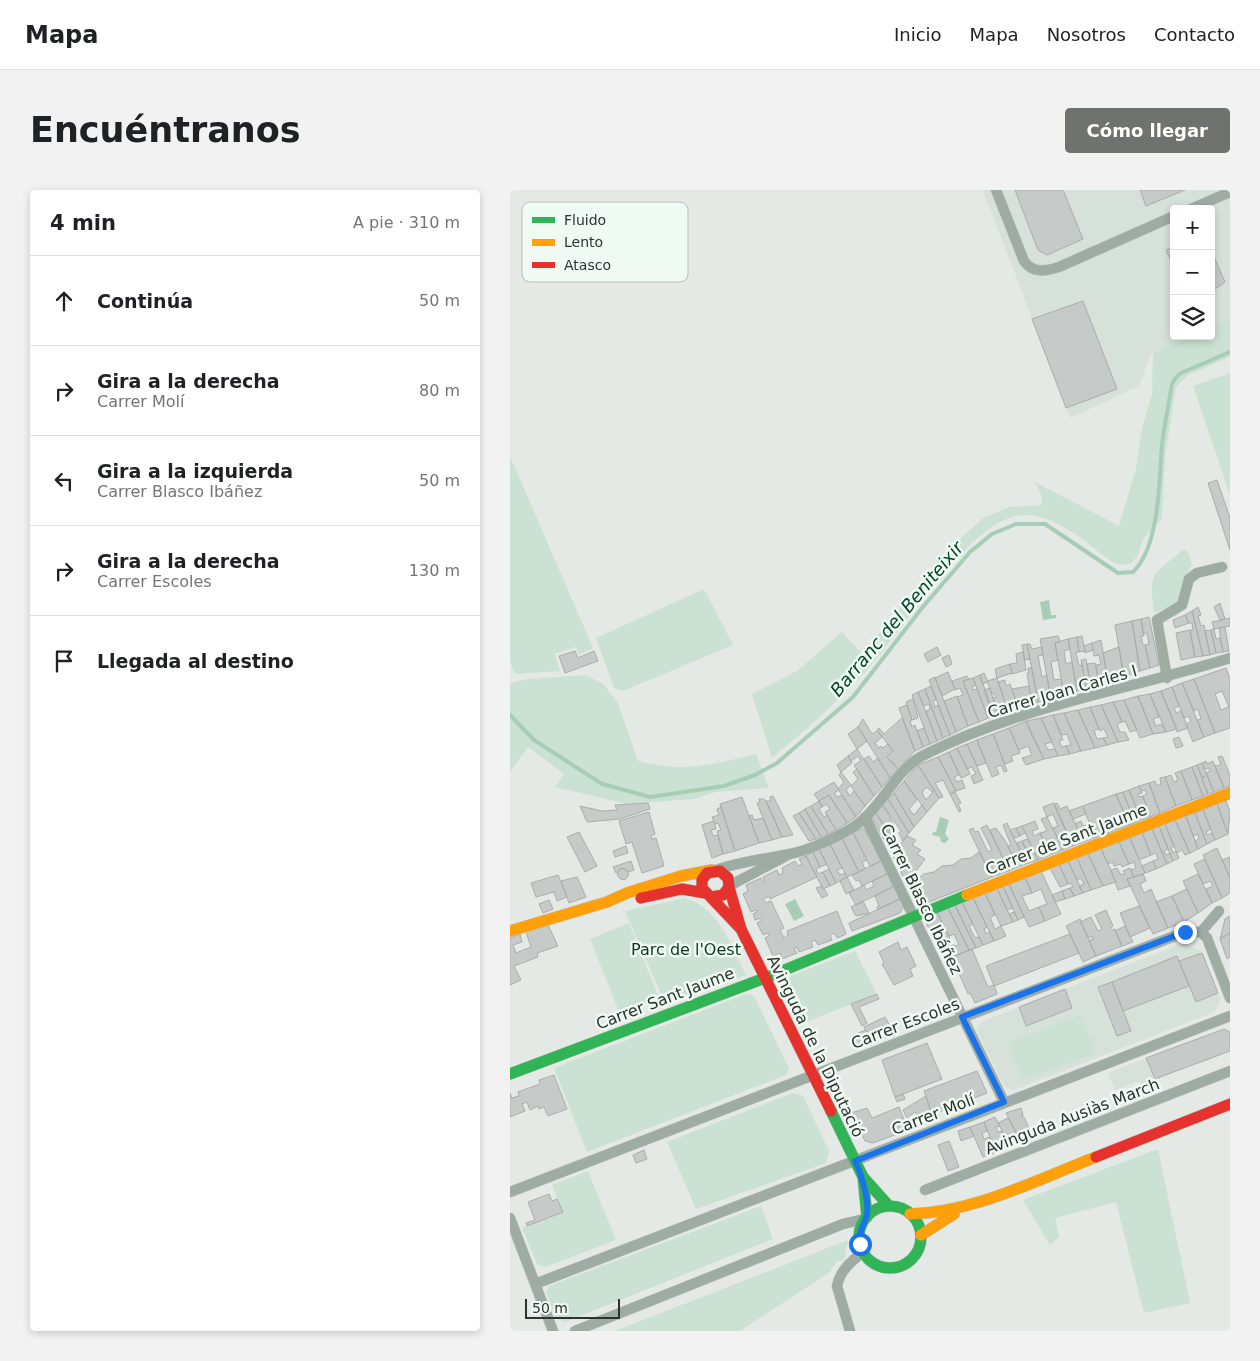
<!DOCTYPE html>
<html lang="es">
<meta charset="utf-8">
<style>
:root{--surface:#fff;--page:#f2f2f2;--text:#202124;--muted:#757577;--line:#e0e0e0;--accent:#6e7370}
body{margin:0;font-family:"DejaVu Sans",sans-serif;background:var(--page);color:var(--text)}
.controls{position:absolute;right:15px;top:15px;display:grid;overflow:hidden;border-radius:5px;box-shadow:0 2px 8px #0003}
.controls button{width:45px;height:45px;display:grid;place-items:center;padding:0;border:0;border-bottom:1px solid var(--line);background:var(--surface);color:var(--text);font:25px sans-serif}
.scale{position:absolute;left:15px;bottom:12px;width:95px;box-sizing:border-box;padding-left:5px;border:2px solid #2f3330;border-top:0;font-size:14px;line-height:18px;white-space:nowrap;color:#2f3330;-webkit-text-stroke:4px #eefaf2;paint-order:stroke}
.stop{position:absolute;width:15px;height:15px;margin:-11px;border:4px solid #1a73e8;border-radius:50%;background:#fff}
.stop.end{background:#1a73e8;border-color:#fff;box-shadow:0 1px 5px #0008}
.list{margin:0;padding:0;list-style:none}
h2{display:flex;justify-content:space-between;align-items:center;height:65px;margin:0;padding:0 20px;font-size:21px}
h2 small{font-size:16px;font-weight:400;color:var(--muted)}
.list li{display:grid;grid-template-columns:32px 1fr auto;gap:15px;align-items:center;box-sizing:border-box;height:90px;padding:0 20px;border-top:1px solid var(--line)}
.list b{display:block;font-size:19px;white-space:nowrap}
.list p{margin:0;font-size:16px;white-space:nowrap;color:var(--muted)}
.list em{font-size:16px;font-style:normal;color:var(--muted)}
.icon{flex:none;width:28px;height:28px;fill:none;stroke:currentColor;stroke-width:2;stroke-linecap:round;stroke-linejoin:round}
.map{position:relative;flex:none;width:720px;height:1141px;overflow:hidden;border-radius:5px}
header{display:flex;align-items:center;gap:30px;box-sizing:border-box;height:70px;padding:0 25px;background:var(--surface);border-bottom:1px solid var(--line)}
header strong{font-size:24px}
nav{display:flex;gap:28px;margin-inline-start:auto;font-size:18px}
.intro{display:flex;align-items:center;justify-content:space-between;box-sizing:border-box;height:120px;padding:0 30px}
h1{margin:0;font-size:35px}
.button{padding:12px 22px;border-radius:5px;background:var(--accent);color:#fff;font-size:18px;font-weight:700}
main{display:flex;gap:30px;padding:0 30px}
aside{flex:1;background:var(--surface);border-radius:5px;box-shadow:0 2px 8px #0003}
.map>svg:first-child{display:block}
</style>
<header>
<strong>Mapa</strong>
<nav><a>Inicio</a><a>Mapa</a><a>Nosotros</a><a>Contacto</a></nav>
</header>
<div class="intro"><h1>Encuéntranos</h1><a class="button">Cómo llegar</a></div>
<main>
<aside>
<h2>4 min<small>A pie · 310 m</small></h2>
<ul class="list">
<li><svg class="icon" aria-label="ahead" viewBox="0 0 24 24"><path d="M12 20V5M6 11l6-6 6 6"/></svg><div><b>Continúa</b></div><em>50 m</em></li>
<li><svg class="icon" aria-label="right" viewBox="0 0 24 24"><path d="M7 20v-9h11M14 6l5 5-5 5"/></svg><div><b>Gira a la derecha</b><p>Carrer Molí</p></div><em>80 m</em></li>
<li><svg class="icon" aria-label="left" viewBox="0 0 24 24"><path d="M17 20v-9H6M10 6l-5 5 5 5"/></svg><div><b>Gira a la izquierda</b><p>Carrer Blasco Ibáñez</p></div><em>50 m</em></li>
<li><svg class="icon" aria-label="right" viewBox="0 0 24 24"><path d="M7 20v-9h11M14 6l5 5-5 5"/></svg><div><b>Gira a la derecha</b><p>Carrer Escoles</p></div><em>130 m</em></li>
<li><svg class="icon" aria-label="arrive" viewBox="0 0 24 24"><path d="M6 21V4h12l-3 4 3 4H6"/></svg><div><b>Llegada al destino</b></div></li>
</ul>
</aside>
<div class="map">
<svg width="720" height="1141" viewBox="0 0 720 1141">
<rect width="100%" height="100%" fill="#e4e9e6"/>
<path fill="#d5e1d9" d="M473 0H720V129L701 138V19H664V146H681L641 164 629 196 560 228Z
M673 753 692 761 711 810 704 822 504 900 494 896 467 840 471 832Z
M636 868 646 894 633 899 629 891 605 900 598 883Z"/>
<path fill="#cbe1d3" d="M720 129V167L678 185 666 197 655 267 652 328 633 349 628 365 621 373 612 375 602 372C577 354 547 324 513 325 461 327 392 442 357 480 327 512 296 540 262 568L242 504 287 481 332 442 352 464 438 360 473 328 500 317 532 315 531 305 525 292 609 336 626 278 632 238 642 204 643 163 681 146H701V138Z
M720 183V305L683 196Z
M0 266 83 458 69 465 66 457 45 464 50 481 5 484 0 472Z
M673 360H677L682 375 675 388 669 413 644 423C639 381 641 387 673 360Z
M194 399 223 455 113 501 104 498 86 448Z
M76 485 93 494 108 513 128 571C176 583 200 575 246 564L259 598 205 602 184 609 117 614 45 597 54 584 18 557 0 582V493L17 489Z
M175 708C209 717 221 756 236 785L155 813 115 721Z
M119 733 149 808 110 824 80 749Z
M345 761 367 804 296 832 277 795 281 786Z
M236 804 244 806 279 878 276 885 77 962 44 878Z
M571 825 585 863 512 890 498 853Z
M283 903 293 906 319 961 316 973 186 1019 157 952Z
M648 959 680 1113 634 1123 606 1012 545 1028 549 1047 540 1055 513 1010Z
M78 981 106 1050 35 1077 27 1074 12 1038 53 1022 42 995Z
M251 1016 263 1049 55 1132 46 1128 36 1102 39 1096Z
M338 1050 334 1070 326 1072 320 1082 230 1141H105Z"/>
<path fill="#a8cdb6" d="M539 410 541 425H546V428L533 430 530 412Z
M430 627 439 630 435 644 439 649 435 653 431 652 430 647 422 645 423 642H426Z
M285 709 294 726 284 731 275 714Z"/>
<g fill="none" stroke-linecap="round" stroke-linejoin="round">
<path stroke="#a8cdb6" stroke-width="4" d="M0 525 24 550 92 594 140 607 214 596 245 585 267 573 343 507 412 418 460 362 482 344 506 334H535L608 383 623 382C650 356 649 290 652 255 654 235 659 214 662 194L667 186 671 183 720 162"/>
</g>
<path fill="#c6cac8" stroke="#a9adab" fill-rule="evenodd" d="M505 0H553L573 49 537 65 528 60Z
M630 0H675L636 16Z
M664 56V78L656 60Z
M701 60 715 92 701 102Z
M573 111 607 199 556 218 522 129Z
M707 290 720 328V360L698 293Z
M710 413 715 429 710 430 704 417Z
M688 417 691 425 688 426 691 436 694 435 700 465 693 466 682 421Z
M682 421 693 466 685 467 680 440H683L682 433H679L675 425Z
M675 425 679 433 665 438 663 430Z
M639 427 649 475 640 478 635 455 639 454 637 443 633 444 631 429Z
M720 428V436L704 439 702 432Z
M631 429 634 446H631L633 455H635L640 478 630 481 622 431Z
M622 431 630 481 614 487 605 435Z
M715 437 719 461 713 462 709 438Z
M704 439 706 449 710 448 713 462 706 463 701 440Z
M680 440 685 467 671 470 666 443Z
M701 440 706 463 700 465 695 441Z
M548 446 550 451 545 453 548 470 541 472 544 490 551 489 554 505 541 509 530 449Z
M572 446 575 461 569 462 567 447Z
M567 447 569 462H566L569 476 572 475 576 499 567 501 558 449Z
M558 449 560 459 554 461 556 474 562 472 567 501 554 505 545 453Z
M591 450 598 492 589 495 586 475 591 474 589 465 584 466 582 453Z
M582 453 583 460 575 463 574 456Z
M517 454H520L522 459 532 457 533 465 528 466 532 487 537 485 541 509 528 512Z
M517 454 520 469 515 470 512 455Z
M427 457 431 465 418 472 414 464Z
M609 457 614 487 598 492 593 463Z
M65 461 68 468 84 461 88 471 55 483 49 466Z
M513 462 516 480 502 484 500 474 507 473 506 464Z
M439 465 442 474 436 477 432 468Z
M576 469 581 498 576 499 571 470Z
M585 473 589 495 581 498 577 474Z
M500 474 502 483 487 488 485 479Z
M518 478H522L528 512 522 514 517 483H519Z
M716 478 720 489V538L705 543 684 489ZM712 501 719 517 711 520 705 504Z
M438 482 445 499 432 506 425 488Z
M474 483 478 492 472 494 470 485Z
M470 485 484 526 478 528 463 488Z
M457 486 459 489 453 491 469 532 458 536 447 507 453 505 450 498 445 500 442 491Z
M425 487 446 542 440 545 419 490Z
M463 488 466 495 462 497 463 500 467 499 478 528 469 532 453 491Z
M487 488 498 521 488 525 483 508 486 507 484 503 482 504 477 491Z
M684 489 705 543 694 547 687 530 691 529 688 519 684 521 672 493Z
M495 490 496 496 500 494 508 517 498 521 488 492Z
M672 493 694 547 683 552 676 534 681 532 679 526 674 528 662 497Z
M421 496 426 510 423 511 425 517 428 515 440 545 433 548 415 499Z
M519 496 522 514 508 517 502 499Z
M662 497 669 516 664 518 666 523 671 521 678 538 667 542 651 501Z
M480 498 488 525 484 526 474 500Z
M415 499 433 548 427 551 416 521 420 520 419 514 414 516 408 502Z
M651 501 667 539 656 542 640 504Z
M408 502 427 551 420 554 402 505Z
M640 504 649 527 643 529 646 536 652 534 656 542 643 544 628 506Z
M447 506 458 536 446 542 434 511Z
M628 506 643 544 630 548 614 510Z
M403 509 408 528 402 530 396 512Z
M614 510 627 540 620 542 615 531 612 532 603 512Z
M603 512 612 532 607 534 610 542H615L619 550 608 552 591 515Z
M397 515 402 530 400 531 402 537 405 535 413 557 405 561 389 518Z
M591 515 608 552 597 555 593 548 598 547 594 539 590 541 580 517Z
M580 517 589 539 584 540 587 549 593 548 597 555 585 558 568 520Z
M568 520 585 558 571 561 554 523Z
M554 523 571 561 560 564 556 556 561 555 557 544 552 545 543 525Z
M543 525 553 550 549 551 552 557 556 556 560 564 548 566 531 528Z
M392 528 405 561 388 579 377 567 383 561 367 540 369 538 374 544Z
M531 528 542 552 535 554 538 560 545 559 548 566 534 569 522 546 516 531Z
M353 529 362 544 367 541 372 547 365 553 369 558 371 556 373 558 378 554 383 561 377 567 388 579 380 588 348 537Z
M516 531 534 569 516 575 512 568 522 565 518 556 509 560 499 538Z
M348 537 357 551 347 559 338 544Z
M414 538 420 554 413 557 407 541Z
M499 538 510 563 501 566 503 571 495 574 483 544Z
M483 544 497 581 494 582 491 575 486 577 489 584 482 587 467 550Z
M669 547 673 556 666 558 663 549Z
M467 550 476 573 467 576 457 554Z
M457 554 473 590 464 594 461 586 466 584 462 577 457 579 447 558Z
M447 558 460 584 451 588 439 562Z
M347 559 372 597 364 606 344 575 351 571 348 566 341 571 338 566Z
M439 562 449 585 444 587 447 592 452 590 455 598 446 601 428 567Z
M338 566 342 573 331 582 327 575Z
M359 566 363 572 368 568 380 588 372 597 354 569Z
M712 566 720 585V596L714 598 705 576 711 575 708 567Z
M428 567 446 601 440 604 433 590 425 593 433 607 429 608 408 575Z
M696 571 697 574 703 571 714 598 704 602 696 583 700 581 699 578 695 579 692 573Z
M692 573 704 602 698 604 692 589 695 586 692 587 687 575Z
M408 575 429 608 417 622 394 591ZM416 597 423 602 416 610 412 603Z
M687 575 698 604 693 606 682 577Z
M682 577 693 606 682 610 671 581Z
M347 579 364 606 355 616 341 596 348 589 343 582Z
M671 581 682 610 666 616 655 587 661 585 664 592 668 590 665 583Z
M331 582 341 595 336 600 340 606 344 601 355 616 346 627 328 599 334 592 329 585Z
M655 587 666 616 650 623 639 593 645 591 647 596 651 594 650 588Z
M394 591 407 610 399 619 404 625 412 615 417 622 404 637 384 603Z
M324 592 329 600 324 603 328 607 332 605 346 627 337 633 319 605 309 611 304 604Z
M639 593 650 623 640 627 633 606 637 604 635 600 631 601 629 596Z
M629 596 632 603 628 604 629 607 633 606 640 627 631 630 619 600Z
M619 600 631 630 625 633 613 602Z
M445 602 451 613 448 614 451 621 449 622 440 604Z
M613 602 625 633 619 635 606 604Z
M384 603 404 637 399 643 378 609Z
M606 604 619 635 585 648 573 616Z
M319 605 337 633 326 640 315 622 320 619 316 614 312 617 309 611Z
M263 606 283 645 272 647 256 611H261L260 607Z
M232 607 249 653 225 661 210 614Z
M249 609H254L256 611 272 647 262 650 247 613H250Z
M378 609 399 643 393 651 389 643 391 641 373 615Z
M309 611 312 617 309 619 314 627 317 625 326 640 318 644 301 616Z
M716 611 720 622 718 644 707 614Z
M138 613 140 619 110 629 77 632 70 616 92 621 107 620 105 615Z
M544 613 563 656 553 660 543 638 548 636 543 624 537 627 533 617Z
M547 613 550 619 557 616 574 652 563 656 544 615Z
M707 614 718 644 705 650 693 620Z
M373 615 385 637 379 640 389 655 388 657 366 623Z
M301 616 318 644 311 647 295 619Z
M573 616 576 624 563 629 559 621Z
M211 617 225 661 213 664 207 641 211 640 208 633 205 634 202 627 209 625 207 619Z
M295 619 311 647 306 649 289 623Z
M693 620 701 639 696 642 697 645 702 643 705 650 697 654 685 623Z
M139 622 145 644 141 646 142 649 146 648 154 676 132 683 122 652 116 654 109 631Z
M289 623 306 649 299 651 283 626Z
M366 623 381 648 379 649 381 653 384 651 388 657 382 664 362 628Z
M685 623 697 654 688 659 685 651 689 649 688 644 683 646 676 626Z
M242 625 244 630 253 628 262 650 249 653 239 626Z
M676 626 688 659 680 663 665 630Z
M537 627 553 660 540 665 530 643 537 641 531 629Z
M665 630 680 663 675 665 672 660 667 663 655 634Z
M204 631 206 639 201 640 203 646 208 645 213 664 202 668 192 635Z
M525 631 528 639 522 641 524 646 530 643 540 665 528 670 512 636Z
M571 631 573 636 580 634 585 648 574 652 565 634Z
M497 633 516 674 508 677 498 656 501 655 493 635Z
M655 634 664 656 661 658 663 663 666 661 669 668 663 671 649 636Z
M477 635 499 681 482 687 459 640 463 638 465 642 468 641 478 662 482 660 471 638Z
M512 636 515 643 510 646 506 638Z
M649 636 658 659 654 661 656 665 660 663 663 671 657 674 642 639Z
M354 638 371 671 360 676 343 643Z
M486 638 496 652 508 677 499 681 480 640Z
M506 638 510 646 504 648 500 640Z
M642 639 657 674 646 679 643 671 648 669 646 663 641 665 632 643Z
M69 642 87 676 75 682 57 647Z
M343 643 357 670 352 672 355 679 349 682 332 648Z
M632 643 641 665 629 670 620 648Z
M397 646 406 650 402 655 411 660 407 664 415 669 403 685 406 690 414 684 424 682 432 676 443 675 451 669 461 668 469 662 482 687 414 714 405 711 382 664Z
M332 648 349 682 337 687 320 654Z
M620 648 635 683 624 687 621 680 626 678 624 672 619 674 609 652Z
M518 649 528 670 522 672 512 651Z
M512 651 522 672 516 674 507 653Z
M609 652 619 674 612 677 611 674 604 676 603 672 598 674 591 659Z
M320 654 332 678 327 680 330 685 335 683 337 687 326 693 309 659Z
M116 656 118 663 105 667 103 661Z
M707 658 720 688V703L712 708 693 665Z
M309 659 317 674 310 677 303 662Z
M591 659 606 692 593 696 578 664Z
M303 662 310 677 306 679 308 684 313 682 320 696 313 699 296 666Z
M578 664 593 696 581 700 567 668Z
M296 666 307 687 260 709 259 706 253 709 256 713 261 711 274 738 270 740 274 748 278 745 277 741 327 721 336 744 327 748 324 743 320 745 322 750 308 755 305 750 301 752 303 757 289 762 287 757 284 759 287 763 272 769 270 763 263 766 255 748 259 746 258 743 253 745 247 733 252 730 251 728 245 730 243 724 247 722 246 720 241 722 233 704 238 701 236 695 251 688 253 692H255L253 687 267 680 269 685 273 683 272 678 285 671 288 676 292 674 289 669Z
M720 667V688L712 670Z
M567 668 581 700 573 703 569 696 574 694 571 688 567 690 558 671Z
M695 669 712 708 702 713 696 699 703 696 700 691 693 694 684 674Z
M121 671 124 680 118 682 112 678 106 683 103 677Z
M371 671 377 684 352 696 349 690 346 691 342 685Z
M558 671 573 703 564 706 560 698 563 697 561 693 558 694 549 674Z
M643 671 646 679 635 683 632 676Z
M549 674 558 694 550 697 540 678Z
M607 678 611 685 615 684 613 681 620 678 624 687 617 689 620 696 608 700 601 680Z
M107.5 684a5.5 5.5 0 1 1 11 0a5.5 5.5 0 1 1-11 0Z
M319 679 326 693 320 696 313 682Z
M531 681 551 724 535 731 529 717 537 714 531 699 522 703 515 688Z
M377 684 384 696 346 715 339 703 354 695 356 700 364 696 362 691Z
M633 684 636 691 630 694 634 703 641 699 658 738 643 744 617 689Z
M688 684 702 713 688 723 673 691Z
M48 685 57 707 47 711 44 702 26 707 21 693Z
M67 687 76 707 59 713 51 691Z
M337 687 344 700 336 704 330 691Z
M515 688 522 703 512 706 519 721 529 717 535 731 519 737 499 694Z
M499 694 514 727 508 730 493 696Z
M312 696 318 705 312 708 306 698Z
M384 696 390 709 368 719 367 717 369 716 365 706Z
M493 696 503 718 497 720 487 699Z
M560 698 564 706 555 709 552 701Z
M487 699 503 732 491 736 475 703Z
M677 699 688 723 674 732 662 706Z
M552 701 555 709 545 712 542 705Z
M475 703 485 725 480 727 485 739 491 736 496 746 484 751 463 708Z
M662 706 674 732 658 738 646 712Z
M463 708 477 737 474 739 476 744 480 742 484 751 473 755 452 712Z
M390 709 394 715 390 723 342 741 339 733Z
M39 710 43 719 33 723 29 714Z
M353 711 359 723 346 726 341 717Z
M452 712 463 734 459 736 465 748 469 747 473 755 466 758 445 715Z
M445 715 466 758 459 760 438 718Z
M629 716 640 738 620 747 610 723Z
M438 718 459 760 448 765 444 756 449 755 444 744 439 746 427 722Z
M596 720 603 736 600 738 601 740 605 739 612 756 586 766 579 751 583 749 582 746 578 748 570 732 581 727 588 741 592 739 585 725Z
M427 722 448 765 435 770 413 727ZM431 741 439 758 436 759 427 742Z
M504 722 508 730 503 732 499 724Z
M720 726V743L710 749 715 729Z
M570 729 586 766 573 772 556 736Z
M38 735 48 756 27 763 28 767 4 776 11 790 0 795V748L10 744 12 752 3 755 6 763 21 757 16 742Z
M615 736 623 752 612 756 605 741Z
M720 743V767L717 769 710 749Z
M560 744 569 763 484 796 476 776Z
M388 752 391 760 397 757 406 776 400 779 403 786 384 795 372 774 374 773 369 762Z
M462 759 478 797 484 795 487 804 465 813 460 803 458 804 442 767Z
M692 763 708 803 686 812 669 771Z
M667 766 679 796 613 821 602 792Z
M602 792 621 841 607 846 588 797Z
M555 799 562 818 516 836 509 817Z
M367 804 369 809 349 817 357 833 352 836 341 814Z
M375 827 382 840 362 852 354 837Z
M714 839 720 842V861L645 889 636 868Z
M356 840 362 852 348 857 343 845Z
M417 853 432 889 385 907 372 870Z
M467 881 477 903 422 925 414 901Z
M44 885 57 919 38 926 34 917 29 919 28 916 20 920 17 912 12 914 15 921 0 927V903L2 908 9 906 8 902 30 894 29 890Z
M393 904 395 909 387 912 385 907Z
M416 906 421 922 410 929 405 922 397 928 393 920Z
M389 917 398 940 363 953 355 951 341 923 357 918 362 928Z
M511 918 513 925 511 926 514 927 519 939 507 944 496 923Z
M485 927 490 936 486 937 488 942 492 941 499 955 486 962 474 932Z
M498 928 508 946 498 952 488 933Z
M474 932 477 941 472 943 474 949 479 947 486 962 473 967 460 937Z
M460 937 464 946 451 951 448 941Z
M439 951 449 977 438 981 428 955Z
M134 960 137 969 126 973 123 965Z
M39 1004 42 1011 47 1009 53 1022 17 1036 16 1033 25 1030 18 1012Z"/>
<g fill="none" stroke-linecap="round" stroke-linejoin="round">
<g stroke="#c1c4c2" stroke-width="11">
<path id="street" d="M486 0 514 71C523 84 536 81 549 77L664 26
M681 19 720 2
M657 488 647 430 672 415 679 389 687 383 712 377
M355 627 494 912
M206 680C231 671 255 669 280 664 300 660 333 645 349 633 373 615 386 579 414 565 510 516 618 500 720 468
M219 696 276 666
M691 742 697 748 720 808
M691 742 709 721
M415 1000 720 881
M0 1002 675 742H691
M0 1028 43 1141
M25 1094 720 826
M65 1141 333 1034 355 1029
M340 1141 327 1096C330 1080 342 1071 353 1062"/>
</g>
<g stroke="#c1c4c2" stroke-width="12">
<path id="fast" d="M0 884 255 788 457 705
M321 921 353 987 379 1016
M353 987 357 1027
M349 1047a31 31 0 1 1 62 0a31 31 0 1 1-62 0Z"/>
</g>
<g stroke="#c1c4c2" stroke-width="12">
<path id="slow" d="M457 705 720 603
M0 741 97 712 117 703 171 686 202 680
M400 1024C466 1022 526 990 586 967
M411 1045 444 1024"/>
</g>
<g stroke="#c1c4c2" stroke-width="12">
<path id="jam" d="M219 697 231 739 321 921
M202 707 213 705 219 697 218 688 210 681 197 683 192 690V698L230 738
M131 708 172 699 195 703
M586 967 720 914"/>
</g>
<use href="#street" stroke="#9eaca4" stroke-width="10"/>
<use href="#fast" stroke="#30b455" stroke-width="11"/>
<use href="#slow" stroke="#ff9f0a" stroke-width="11"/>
<use href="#jam" stroke="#e5322d" stroke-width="11"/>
</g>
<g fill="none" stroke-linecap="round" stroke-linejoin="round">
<path stroke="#1a73e8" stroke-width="6" d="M350 1054C349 1043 352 1037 356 1028 361 1015 351 983 345 971L494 912 452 827 675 742"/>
</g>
<g text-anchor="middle" stroke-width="5" stroke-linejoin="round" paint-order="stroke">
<g font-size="16" fill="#2f3330" stroke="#eefaf2">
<text transform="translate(552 501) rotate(-16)" y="6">Carrer Joan Carles I</text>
<text transform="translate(556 649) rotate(-21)" y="6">Carrer de Sant Jaume</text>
<text transform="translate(412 709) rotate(64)" y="6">Carrer Blasco Ibáñez</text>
<text transform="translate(155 808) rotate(-21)" y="6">Carrer Sant Jaume</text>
<text transform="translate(395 833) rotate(-21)" y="6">Carrer Escoles</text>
<text transform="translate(306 856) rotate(64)" y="6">Avinguda de la Diputació</text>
<text transform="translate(423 924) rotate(-21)" y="6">Carrer Molí</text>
<text transform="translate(562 926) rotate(-21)" y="6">Avinguda Ausiàs March</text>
</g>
<g font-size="16" fill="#0d3722" stroke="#eefaf2">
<text x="176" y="765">Parc de l'Oest</text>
</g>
<g font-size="18" font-style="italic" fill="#014427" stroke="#eefaf2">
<text transform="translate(387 429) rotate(-50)" y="6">Barranc del Beniteixir</text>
</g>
</g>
<rect x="12" y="12" width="166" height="80" rx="8" fill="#eefaf2" stroke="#b5beb8" stroke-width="1"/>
<rect x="22" y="27" width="23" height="6" fill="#30b455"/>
<rect x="22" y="49" width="23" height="7" fill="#ff9f0a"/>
<rect x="22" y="72" width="23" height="6" fill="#e5322d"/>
<g font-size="14" fill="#2f3330">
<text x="54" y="35">Fluido</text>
<text x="54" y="57">Lento</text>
<text x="54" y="80">Atasco</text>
</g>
</svg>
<div class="controls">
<button>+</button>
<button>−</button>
<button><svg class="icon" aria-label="layers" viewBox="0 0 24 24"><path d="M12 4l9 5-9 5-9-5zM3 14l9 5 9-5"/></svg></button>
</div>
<div class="scale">50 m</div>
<div class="stop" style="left:350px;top:1054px"></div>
<div class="stop end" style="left:675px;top:742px"></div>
</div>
</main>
